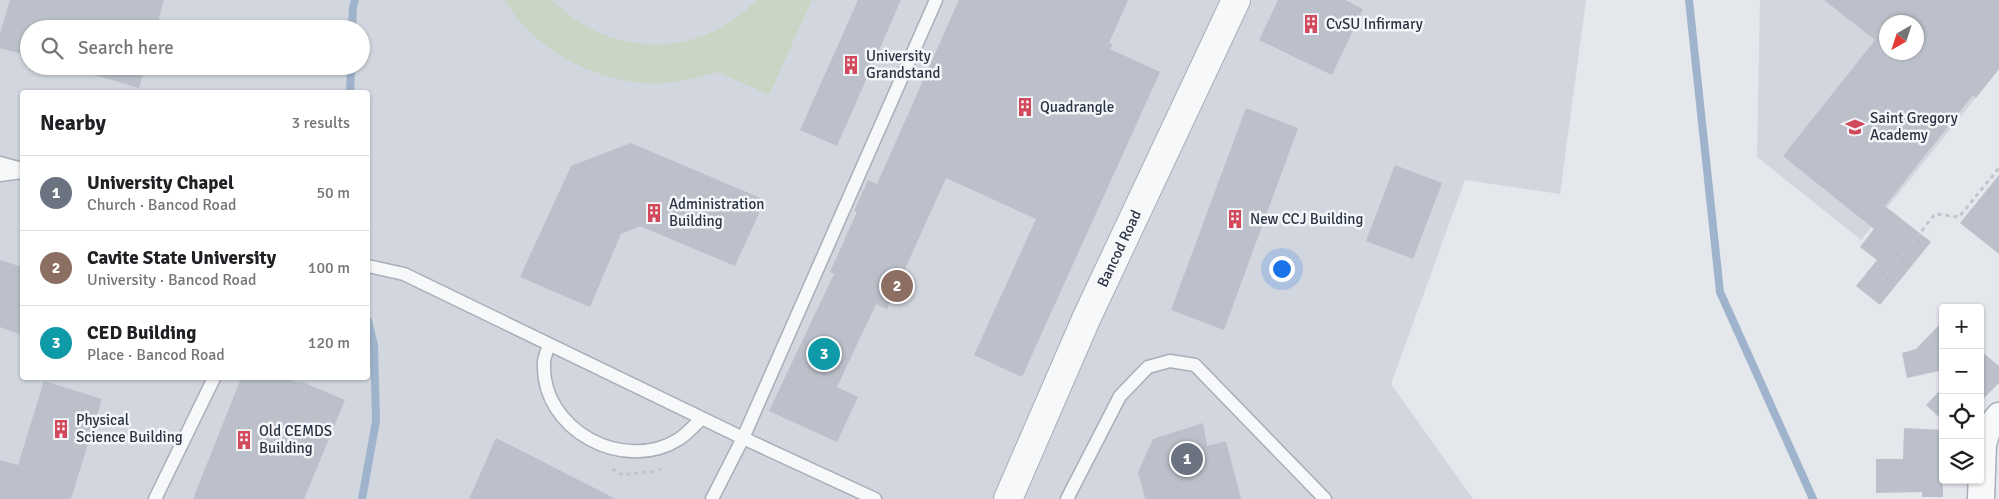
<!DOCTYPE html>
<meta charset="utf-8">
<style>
:root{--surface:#fff;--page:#f6f6f6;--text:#202124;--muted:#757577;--line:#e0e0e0;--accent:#0b8043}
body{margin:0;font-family:Signika,sans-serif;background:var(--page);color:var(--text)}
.controls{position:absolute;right:15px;bottom:15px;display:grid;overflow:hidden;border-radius:5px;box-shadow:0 1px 4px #0004}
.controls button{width:45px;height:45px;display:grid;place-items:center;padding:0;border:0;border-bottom:1px solid var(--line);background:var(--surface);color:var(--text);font:25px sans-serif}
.compass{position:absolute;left:1879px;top:15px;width:45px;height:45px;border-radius:50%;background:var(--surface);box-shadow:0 1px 4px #0004;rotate:219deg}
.you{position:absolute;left:1281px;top:268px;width:18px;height:18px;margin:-12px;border:4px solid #fff;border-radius:50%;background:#1a73e8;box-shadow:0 0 0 8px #1a73e833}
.badge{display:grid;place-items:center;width:32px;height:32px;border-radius:50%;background:var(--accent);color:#fff;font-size:16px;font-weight:700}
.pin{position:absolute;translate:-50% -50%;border:2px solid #fff;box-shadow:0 1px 5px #0006}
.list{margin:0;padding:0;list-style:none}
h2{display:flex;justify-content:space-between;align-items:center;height:65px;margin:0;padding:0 20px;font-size:21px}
h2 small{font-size:16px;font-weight:400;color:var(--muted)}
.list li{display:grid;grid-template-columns:32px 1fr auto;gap:15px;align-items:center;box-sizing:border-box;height:75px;padding:0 20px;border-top:1px solid var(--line)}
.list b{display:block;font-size:19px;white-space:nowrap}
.list p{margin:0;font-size:16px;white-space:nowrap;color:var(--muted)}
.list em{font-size:16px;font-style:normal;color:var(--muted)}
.icon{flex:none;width:28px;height:28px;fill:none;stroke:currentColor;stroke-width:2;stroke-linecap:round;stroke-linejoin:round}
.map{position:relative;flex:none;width:1999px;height:499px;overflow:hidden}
.search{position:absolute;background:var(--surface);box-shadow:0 1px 4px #0004;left:20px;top:20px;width:350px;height:55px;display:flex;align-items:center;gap:12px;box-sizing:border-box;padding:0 18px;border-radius:28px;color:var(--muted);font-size:19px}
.panel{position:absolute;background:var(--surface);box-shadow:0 1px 4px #0004;left:20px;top:90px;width:350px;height:290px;border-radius:5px}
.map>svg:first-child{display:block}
</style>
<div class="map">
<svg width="1999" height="499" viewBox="0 0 1999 499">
<rect width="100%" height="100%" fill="#e4e7ec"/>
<path fill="#d2d6de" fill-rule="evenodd" d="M0 0H1586L1560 194 1465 180 1391 384 1473 499H0ZM29 29H361V66H29ZM22 92H368V378H22Z
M1760 0H1999V69L1861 240 1757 157ZM1886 22H1916V52H1886Z"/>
<path fill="#c9d6c5" d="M504 0H552C595 43 658 58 714 31 731 23 744 12 757 0H812L769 95 718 72C701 77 684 81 666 83 616 87 559 63 525 27 517 19 510 9 504 0Z"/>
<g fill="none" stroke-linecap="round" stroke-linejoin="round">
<path stroke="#9fb4cc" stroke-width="8" d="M1689 0 1720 292 1813 499
M352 29 353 7 355 0
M350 92 351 66
M362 499 376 421 374 345 368 321"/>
</g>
<path fill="#bbc0ca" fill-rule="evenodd" d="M10 0H164L156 29H29V56L0 48V34Z
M858 0H901L837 146 800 130Z
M959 0H1128L1109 43 1113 44 1110 49 1160 72 1022 377 974 355 1036 219 946 178 887 309 876 304 837 387 858 397 837 442 769 411 834 274 830 272 857 212 854 211 868 180 877 184Z
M1278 0H1345L1363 9 1332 75 1259 40Z
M1824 0H1999V69L1976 98 1973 95 1885 206 1931 242 1880 305 1856 286 1877 260 1860 247 1874 229 1783 156 1875 40ZM1886 22H1916V52H1886Z
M64 66H145L139 88Z
M1246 108 1298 128 1224 330 1171 310Z
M631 143 765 200 735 266 640 226 621 234 590 307 520 277 571 166Z
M1395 165 1442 183 1413 259 1366 241Z
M1999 175V254L1960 223Z
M0 260 22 267V335L0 327Z
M1942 322 1943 370 1907 378 1902 353 1916 349Z
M1980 350 1999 366V383L1980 402Z
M241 378H284L299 383 300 381 345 400 304 499H193Z
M44 381 102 399 71 499H0V460L18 465Z
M1943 387V421L1926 405Z
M1203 423 1207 446 1226 441 1241 499H1145L1138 472 1153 439Z
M1904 428 1943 430V497H1922V492L1876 493V459H1903Z
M496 438 616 499H469Z"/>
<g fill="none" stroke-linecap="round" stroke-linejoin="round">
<g stroke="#a9aeb7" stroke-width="15">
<path id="service" d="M0 163 22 169
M0 175 22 172
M368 266 404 274 743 438 875 499
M549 345C547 351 544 357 544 363 541 430 624 474 679 439 688 433 695 425 702 418
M155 499 214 378
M712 499 743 438 936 0
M1067 499 1120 396 1148 367 1170 361 1195 365 1325 499"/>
</g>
<g stroke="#a9aeb7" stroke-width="29">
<path id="minor" d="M1981 499 1983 444 1987 431 1999 416"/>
</g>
<g stroke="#a9aeb7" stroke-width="30">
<g id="tertiary">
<path id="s1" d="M1008 499 1087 317 1236 0"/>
</g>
</g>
<path stroke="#c2c5cb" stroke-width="3" stroke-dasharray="4 4" stroke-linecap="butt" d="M1882 281 1935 214 1959 217 1999 168
M612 469 623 475 656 471 661 469"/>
<use href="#service" stroke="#f7f8fa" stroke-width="12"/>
<use href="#minor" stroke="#f7f8fa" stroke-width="26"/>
<use href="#tertiary" stroke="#f7f8fa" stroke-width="28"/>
</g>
<defs>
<g id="building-bare" transform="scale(1.5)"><path d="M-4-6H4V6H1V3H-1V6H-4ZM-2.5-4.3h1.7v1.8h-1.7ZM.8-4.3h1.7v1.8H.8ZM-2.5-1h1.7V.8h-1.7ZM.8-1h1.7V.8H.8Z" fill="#d1495b" stroke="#f4f6f9" stroke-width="2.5" paint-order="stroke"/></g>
<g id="school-bare" transform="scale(1.5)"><path d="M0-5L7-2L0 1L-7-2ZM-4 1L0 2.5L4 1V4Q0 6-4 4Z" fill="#d1495b" stroke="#f4f6f9" stroke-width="2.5" paint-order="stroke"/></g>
</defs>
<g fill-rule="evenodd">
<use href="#building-bare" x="1311" y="24"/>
<use href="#building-bare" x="851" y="65"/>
<use href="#building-bare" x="1025" y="107"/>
<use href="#school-bare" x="1855" y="127"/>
<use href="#building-bare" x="654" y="213"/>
<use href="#building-bare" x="1235" y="219"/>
<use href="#building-bare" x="61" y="429"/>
<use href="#building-bare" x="244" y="440"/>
</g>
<g text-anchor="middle" stroke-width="5" stroke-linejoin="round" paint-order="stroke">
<g font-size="15" fill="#2b3445" stroke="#f4f6f9" text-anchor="start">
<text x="1326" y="29">CvSU Infirmary</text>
<text x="866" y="61">University<tspan x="866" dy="17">Grandstand</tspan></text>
<text x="1040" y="112">Quadrangle</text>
<text x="1870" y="123">Saint Gregory<tspan x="1870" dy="17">Academy</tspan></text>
<text x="669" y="209">Administration<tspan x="669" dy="17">Building</tspan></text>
<text x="1250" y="224">New CCJ Building</text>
<text x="76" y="425">Physical<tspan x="76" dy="17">Science Building</tspan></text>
<text x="259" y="436">Old CEMDS<tspan x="259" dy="17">Building</tspan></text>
</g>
<g font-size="15" fill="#2b3445" stroke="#f4f6f9">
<text dy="5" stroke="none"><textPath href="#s1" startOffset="274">Bancod Road</textPath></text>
</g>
</g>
</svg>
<div class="controls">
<button>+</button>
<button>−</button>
<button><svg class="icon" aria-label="locate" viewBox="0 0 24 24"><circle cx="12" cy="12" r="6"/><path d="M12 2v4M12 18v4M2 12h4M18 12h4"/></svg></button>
<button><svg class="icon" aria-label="layers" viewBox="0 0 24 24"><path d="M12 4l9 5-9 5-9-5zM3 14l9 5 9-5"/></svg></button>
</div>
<svg class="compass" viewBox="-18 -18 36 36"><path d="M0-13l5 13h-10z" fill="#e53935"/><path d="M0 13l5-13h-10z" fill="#757577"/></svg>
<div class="you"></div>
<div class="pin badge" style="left:1187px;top:459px;background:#6b7280">1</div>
<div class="pin badge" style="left:897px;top:286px;background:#8d6e63">2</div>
<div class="pin badge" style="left:824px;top:354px;background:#0f9aa8">3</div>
<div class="search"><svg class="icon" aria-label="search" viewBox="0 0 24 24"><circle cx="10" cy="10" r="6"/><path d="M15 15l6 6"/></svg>Search here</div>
<section class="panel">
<h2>Nearby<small>3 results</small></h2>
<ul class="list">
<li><span class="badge" style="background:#6b7280">1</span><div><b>University Chapel</b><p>Church · Bancod Road</p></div><em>50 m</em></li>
<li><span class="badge" style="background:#8d6e63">2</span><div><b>Cavite State University</b><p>University · Bancod Road</p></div><em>100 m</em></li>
<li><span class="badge" style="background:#0f9aa8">3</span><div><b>CED Building</b><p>Place · Bancod Road</p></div><em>120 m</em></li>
</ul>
</section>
</div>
